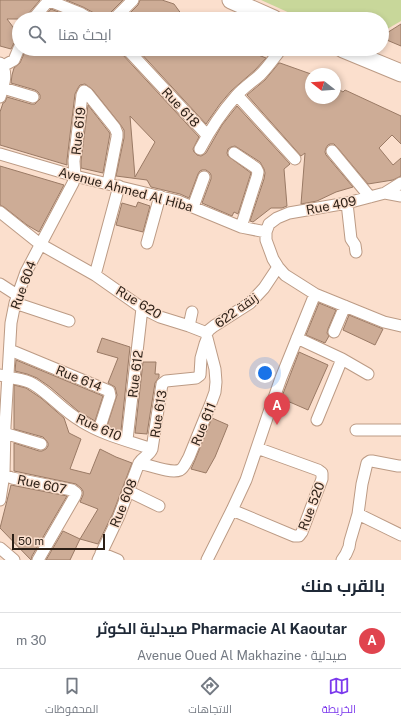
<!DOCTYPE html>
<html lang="ar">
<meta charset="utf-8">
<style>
:root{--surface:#fff;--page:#f6f6f7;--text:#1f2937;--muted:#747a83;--line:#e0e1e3;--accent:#7c3aed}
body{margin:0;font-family:"Public Sans",Cairo,sans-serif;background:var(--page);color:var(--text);direction:rtl}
.compass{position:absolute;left:305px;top:68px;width:36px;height:36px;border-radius:50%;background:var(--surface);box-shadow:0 2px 6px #0003;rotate:287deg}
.scale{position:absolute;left:12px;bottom:10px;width:93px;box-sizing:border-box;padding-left:4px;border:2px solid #2b1f16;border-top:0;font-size:11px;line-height:14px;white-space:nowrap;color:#2b1f16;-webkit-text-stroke:3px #fbdfcd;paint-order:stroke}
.you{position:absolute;left:265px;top:373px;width:14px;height:14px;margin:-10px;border:3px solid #fff;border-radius:50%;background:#1a73e8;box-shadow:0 0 0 6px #1a73e833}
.badge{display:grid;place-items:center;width:26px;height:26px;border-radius:50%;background:var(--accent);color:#fff;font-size:13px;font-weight:700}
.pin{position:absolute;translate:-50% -33px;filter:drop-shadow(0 1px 2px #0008)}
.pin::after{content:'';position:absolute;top:21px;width:14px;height:12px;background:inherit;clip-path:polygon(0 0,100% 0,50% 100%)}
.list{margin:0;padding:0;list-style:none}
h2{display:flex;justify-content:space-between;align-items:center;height:52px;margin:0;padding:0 16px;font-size:17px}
h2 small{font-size:13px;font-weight:400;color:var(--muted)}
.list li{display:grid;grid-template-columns:26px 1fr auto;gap:12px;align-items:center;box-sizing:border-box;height:56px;padding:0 16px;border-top:1px solid var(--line)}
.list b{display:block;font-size:15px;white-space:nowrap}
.list p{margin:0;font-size:13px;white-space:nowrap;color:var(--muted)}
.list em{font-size:13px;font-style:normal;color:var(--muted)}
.icon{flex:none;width:22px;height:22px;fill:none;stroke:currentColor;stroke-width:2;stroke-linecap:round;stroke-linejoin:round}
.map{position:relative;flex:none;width:401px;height:560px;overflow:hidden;direction:ltr}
.search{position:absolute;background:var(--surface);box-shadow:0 2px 6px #0003;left:12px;right:12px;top:12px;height:44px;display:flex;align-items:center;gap:10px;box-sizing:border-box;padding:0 14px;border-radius:22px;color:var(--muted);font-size:15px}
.sheet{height:108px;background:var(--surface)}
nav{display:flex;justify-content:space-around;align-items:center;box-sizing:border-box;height:56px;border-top:1px solid var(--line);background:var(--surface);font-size:11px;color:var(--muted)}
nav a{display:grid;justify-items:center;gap:2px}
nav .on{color:var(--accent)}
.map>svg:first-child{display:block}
</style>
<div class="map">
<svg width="401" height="560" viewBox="0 0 401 560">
<rect width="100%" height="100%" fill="#fbdfcd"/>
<path fill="#c8d79a" d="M261 0H401V21L382 32V19H303Z"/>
<path fill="#cdac96" stroke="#9a7a65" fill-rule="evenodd" d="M0 0H40L28 14 26 19H7L19 35V41L14 43 11 49 0 46Z
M66 0H123L109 14 107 19H97L96 15 94 13 83 7Z
M140 0H162L174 4 185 19H124L138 5Z
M51 9 76 19H42Z
M401 24V46L382 38V36Z
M26 49H120L122 54 199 137 193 149 194 152 197 155 201 156 203 155 206 153 222 125 237 106 290 164 284 169 287 206 282 208H271L253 222 250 221 264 179 265 173 264 169 260 162 235 146 231 147 228 149 227 153 228 156 251 173 238 214 234 212 232 216 202 203 211 179V175L210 173 206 170H202L200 171 198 174 189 198 180 194 151 187 147 180 116 176 124 138V130L120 124 92 89 85 84 80 85 78 88 75 94 67 160V165L0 145V112L3 103 5 102 7 97 31 104H35L40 99V95L38 92 35 90 11 83 12 75 14 68 20 63ZM130 116 155 142 135 177Z
M137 49H243L266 58 255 70 231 91 220 104 206 124Z
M279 63H280L311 74V98H335V87L343 92 345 90 401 116V144L392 135 379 148 393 165 401 158V176L393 180 368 184 337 147 334 144H330L328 145 326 148 325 152 326 155 353 187 336 192 317 201 301 204 305 153 301 156 247 95 265 80Z
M88 105 109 132 110 134 103 173 81 168V161Z
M0 166 64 185 39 232 27 225 4 207 0 205Z
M138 202 150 206 143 232 116 225 122 203 136 207Z
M319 303 336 310 328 329 327 333 329 336 325 343 306 335Z
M349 315 383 329 375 345 343 330Z
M102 338 130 347 121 431 107 426 117 395 115 387 108 383 118 358 97 352Z
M299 352 328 365 308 410 292 403 281 399Z
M16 360 103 396 95 421 78 411 50 387 37 378 27 374 15 371Z
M143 362H156L155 374H159V377L155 383 147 434 135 433Z
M14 385 26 388 41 398 64 418 69 433 81 439 70 469 90 474 100 449 116 457 132 463 113 513 98 544 80 539 70 560H46L63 531 80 539 98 509 80 502 83 495V491L81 488 76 484 14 471V443L39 451H42L46 449 48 446V443L46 440 43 437 14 429Z
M212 418 228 425 224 435 215 457 206 473 191 469 195 460Z
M11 485 67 496 32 556 31 560 0 528Z"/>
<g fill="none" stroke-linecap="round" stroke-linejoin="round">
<g stroke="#bc9b85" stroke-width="13">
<path id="street" d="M47 0 80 13 90 19
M33 19 49 0
M114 19 133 0
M127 49 207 135
M0 63C9 72 3 87 0 97
M3 66 14 60 19 48
M3 88 33 97
M237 95 295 159
M200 149C210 130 222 112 236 96 243 88 252 82 260 75 268 67 274 58 281 49
M332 151 370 197
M234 153 256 168 258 172 257 177 241 227
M0 154 75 176 178 201 241 227 266 232
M401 183 385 193 347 203 289 213 277 218 269 224 266 232V240L273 259 278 267 285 275 315 294 384 322 401 326
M385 193 401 196
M347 203 351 239 355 245 356 252
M193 207 204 177
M0 212 40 244 95 275 142 308 160 317 189 326 207 333
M147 243 160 196
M95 275 119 186
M0 284 17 295
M15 303 69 321
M189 326 192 312
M334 332 345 306
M207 333 209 330 214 326 250 303 264 288 278 267
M297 338 342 359 368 374
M10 350 109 391 110 396 99 430
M0 375C11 379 23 378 33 384 50 394 63 411 81 421 103 435 129 441 152 449
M317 420 342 359
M356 430H401
M4 433 41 444
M127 440 142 308
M139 463C149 465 171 474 180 470 184 468 186 462 189 457L211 403 215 392 216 382 215 369 207 338
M0 473 12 478 72 490 76 493 75 496 38 560
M128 491 159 506
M0 500 4 474 5 426 11 323 15 303 26 272 73 183 75 176 74 161 82 95 84 91 87 93 115 128 117 133V137L108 183
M232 510 294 536H299L302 532 322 479V473L318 470 257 448
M358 514 401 535
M0 548 14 560
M101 553 118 560
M98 560 119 516 139 463C143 457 150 455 152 449L162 384 166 381 196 378 200 375 201 358 205 344 207 339
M207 560 232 510 246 480 268 415 281 378 315 294
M342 560 346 554 349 547 350 541 358 514 362 484 367 463 370 461H372L398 466H401"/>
</g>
<g stroke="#bc9b85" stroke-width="19">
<path id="primary" d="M231 0 274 19
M343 49 401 73"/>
</g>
<use href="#street" stroke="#fff" stroke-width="11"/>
<use href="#primary" stroke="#fff" stroke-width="17"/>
</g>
<g text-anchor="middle" stroke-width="3" stroke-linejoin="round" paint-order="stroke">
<g font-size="13" fill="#2b1f16" stroke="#fbdfcd">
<text transform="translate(181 107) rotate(47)" y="5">Rue 618</text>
<text transform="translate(78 131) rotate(-84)" y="5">Rue 619</text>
<text transform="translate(126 189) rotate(15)" y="5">Avenue Ahmed Al Hiba</text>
<text transform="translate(331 205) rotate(-11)" y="5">Rue 409</text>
<text transform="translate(23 285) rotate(-70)" y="5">Rue 604</text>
<text transform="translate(139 302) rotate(31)" y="5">Rue 620</text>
<text transform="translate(236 310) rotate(-36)" y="5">زنقة 622</text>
<text transform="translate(135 374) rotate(-83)" y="5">Rue 612</text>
<text transform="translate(79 378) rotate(22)" y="5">Rue 614</text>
<text transform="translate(158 414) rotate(-81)" y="5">Rue 613</text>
<text transform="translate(203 424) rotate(-68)" y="5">Rue 611</text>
<text transform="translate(99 427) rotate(24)" y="5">Rue 610</text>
<text transform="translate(42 484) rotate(12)" y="5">Rue 607</text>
<text transform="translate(123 503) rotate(-68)" y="5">Rue 608</text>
<text transform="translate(311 506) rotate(-69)" y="5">Rue 520</text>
</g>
</g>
</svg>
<svg class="compass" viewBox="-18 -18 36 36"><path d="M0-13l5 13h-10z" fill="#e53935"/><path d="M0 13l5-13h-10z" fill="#747a83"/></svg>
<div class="scale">50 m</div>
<div class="you"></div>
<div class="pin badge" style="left:277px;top:425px;background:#e0444e">A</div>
<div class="search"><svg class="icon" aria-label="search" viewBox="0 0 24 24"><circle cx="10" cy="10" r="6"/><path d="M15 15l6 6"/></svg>ابحث هنا</div>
</div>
<section class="sheet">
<h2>بالقرب منك<small></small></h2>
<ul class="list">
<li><span class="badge" style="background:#e0444e">A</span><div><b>Pharmacie Al Kaoutar صيدلية الكوثر</b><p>صيدلية · Avenue Oued Al Makhazine</p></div><em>30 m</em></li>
</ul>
</section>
<nav>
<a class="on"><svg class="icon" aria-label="map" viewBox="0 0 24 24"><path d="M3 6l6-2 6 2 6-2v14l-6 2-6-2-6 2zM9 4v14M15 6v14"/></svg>الخريطة</a>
<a><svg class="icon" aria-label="directions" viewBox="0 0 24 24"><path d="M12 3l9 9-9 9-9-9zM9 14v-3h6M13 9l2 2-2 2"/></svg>الاتجاهات</a>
<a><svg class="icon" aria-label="saved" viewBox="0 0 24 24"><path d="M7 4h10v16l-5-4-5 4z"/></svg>المحفوظات</a>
</nav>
